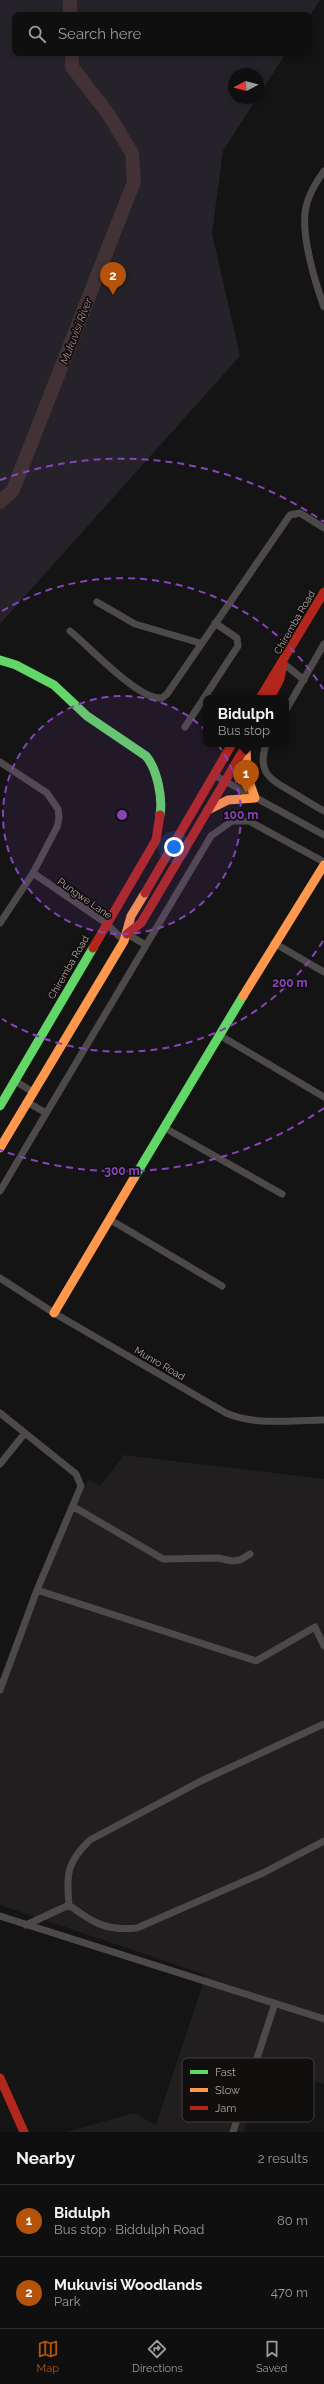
<!DOCTYPE html>
<meta charset="utf-8">
<style>
:root{--surface:#0f0f0f;--page:#181818;--text:#f1f3f6;--muted:#9b9c9e;--line:#2f2f2f;--accent:#b45309}
body{margin:0;font-family:Raleway,sans-serif;background:var(--page);color:var(--text)}
.compass{position:absolute;left:228px;top:68px;width:36px;height:36px;border-radius:50%;background:var(--surface);box-shadow:0 2px 6px #0003;rotate:263deg}
.you{position:absolute;left:174px;top:847px;width:14px;height:14px;margin:-10px;border:3px solid #fff;border-radius:50%;background:#1a73e8;box-shadow:0 0 0 6px #1a73e833}
.badge{display:grid;place-items:center;width:26px;height:26px;border-radius:50%;background:var(--accent);color:#fff;font-size:13px;font-weight:700}
.pin{position:absolute;translate:-50% -33px;filter:drop-shadow(0 1px 2px #0008)}
.pin::after{content:'';position:absolute;top:21px;width:14px;height:12px;background:inherit;clip-path:polygon(0 0,100% 0,50% 100%)}
.popup{position:absolute;left:203px;top:695px;width:86px;height:52px;box-sizing:border-box;display:grid;place-content:center;border-radius:8px;background:var(--surface);filter:drop-shadow(0 1px 3px #0005);font-size:13px;white-space:nowrap;color:var(--muted)}
.popup b{font-size:15px;color:var(--text)}
.popup::after{content:'';position:absolute;left:50%;top:100%;margin-left:-8px;border:8px solid transparent;border-top-color:var(--surface)}
.list{margin:0;padding:0;list-style:none}
h2{display:flex;justify-content:space-between;align-items:center;height:52px;margin:0;padding:0 16px;font-size:17px}
h2 small{font-size:13px;font-weight:400;color:var(--muted)}
.list li{display:grid;grid-template-columns:26px 1fr auto;gap:12px;align-items:center;box-sizing:border-box;height:72px;padding:0 16px;border-top:1px solid var(--line)}
.list b{display:block;font-size:15px;white-space:nowrap}
.list p{margin:0;font-size:13px;white-space:nowrap;color:var(--muted)}
.list em{font-size:13px;font-style:normal;color:var(--muted)}
.icon{flex:none;width:22px;height:22px;fill:none;stroke:currentColor;stroke-width:2;stroke-linecap:round;stroke-linejoin:round}
.map{position:relative;flex:none;width:324px;height:2132px;overflow:hidden}
.search{position:absolute;background:var(--surface);box-shadow:0 2px 6px #0003;left:12px;right:12px;top:12px;height:44px;display:flex;align-items:center;gap:10px;box-sizing:border-box;padding:0 14px;border-radius:8px;color:var(--muted);font-size:15px}
.sheet{height:196px;background:var(--surface)}
nav{display:flex;justify-content:space-around;align-items:center;box-sizing:border-box;height:56px;border-top:1px solid var(--line);background:var(--surface);font-size:11px;color:var(--muted)}
nav a{display:grid;justify-items:center;gap:2px}
nav .on{color:var(--accent)}
.map>svg:first-child{display:block}
</style>
<div class="map">
<svg width="324" height="2132" viewBox="0 0 324 2132">
<rect width="100%" height="100%" fill="#141414"/>
<path fill="#201e1e" d="M124 1455 324 1479V2085L270 2062 243 2132H66L134 2113 156 2125 206 1975 0 1905V1679L88 1479 100 1486Z"/>
<path fill="#252229" d="M0 0H320L309 17V15H15V53H286L258 96V74H234V98H257L223 151 212 233 240 356 0 624Z"/>
<g fill="none" stroke-linecap="round" stroke-linejoin="round">
<path stroke="#423135" stroke-width="14" d="M70 0V15
M0 502 13 490 134 182 132 153 109 115 72 67V53"/>
<path stroke="#4d4949" stroke-width="7" d="M324 171C316 182 309 193 306 207 300 233 315 282 324 307
M97 602 135 624 200 643
M70 631C89 646 139 701 162 698L167 694 290 515 300 513 324 528
M283 663 304 680
M286 710 324 644
M185 727 238 646 237 638 215 623
M266 744C257 772 269 779 292 792 302 798 313 805 324 811
M0 762 47 793 58 809 59 818 57 827 33 873 0 923
M214 775 324 835
M33 873 106 923 124 941
M127 934 146 945
M274 943 324 972
M221 1036 324 1097
M15 1081 33 1092
M27 1102 46 1113
M165 1128 282 1194
M0 1191 211 836 232 821H249L324 862
M109 1219 222 1286
M0 1278 54 1313 226 1413C256 1426 292 1420 324 1420
M0 1413 76 1474 81 1486 37 1590 0 1690
M0 1464 25 1433
M74 1507 163 1559 218 1558 232 1561 240 1560 250 1554
M37 1590 256 1661 315 1627 324 1646
M69 1905C66 1874 67 1862 90 1840L201 1781 324 1724
M0 1916 324 2019
M26 1925 69 1905C93 1923 106 1931 137 1928L263 1873 324 1841
M233 2132 275 2003"/>
<path stroke="#63d668" stroke-width="9" d="M0 660 16 665 54 685 87 716 146 756C157 769 163 798 160 815
M0 1106 93 948
M134 1178 243 996"/>
<path stroke="#ff974d" stroke-width="9" d="M208 810 228 800 255 798 247 775 246 747
M243 996 324 865
M0 1148 124 941 131 916 145 893
M54 1313 134 1178"/>
<path stroke="#b3261e" stroke-width="9" d="M260 698 324 592
M270 698 280 679 283 663
M145 893 232 744
M127 934 141 923 247 744
M93 948 156 840 160 815
M0 2078 24 2132"/>
</g>
<circle cx="122" cy="815" r="119" fill="#8744ba" fill-opacity=".12"/>
<g fill="none" stroke="#8744ba" stroke-width="2" stroke-dasharray="7 5">
<circle cx="122" cy="815" r="119"/>
<path d="M323 941A237 237 0 0 1 2 1019M2 611A237 237 0 0 1 323 689"/>
<path d="M324 1108A356 356 0 0 1 0 1150M0 480A356 356 0 0 1 324 522"/>
</g>
<g text-anchor="middle" stroke-width="3.5" stroke-linejoin="round" paint-order="stroke">
<g font-size="10" fill="#b5a6a6" stroke="#100f0e">
<text transform="translate(294 622) rotate(-60)" y="4">Chiremba Road</text>
<text transform="translate(85 898) rotate(35)" y="4">Pungwe Lane</text>
<text transform="translate(68 967) rotate(-60)" y="4">Chiremba Road</text>
<text transform="translate(160 1363) rotate(30)" y="4">Munro Road</text>
</g>
<g font-size="11" font-style="italic" fill="#ae7e87" stroke="#100f0e">
<text transform="translate(76 331) rotate(-69)" y="4">Mukuvisi River</text>
</g>
</g>
<rect x="182" y="2058" width="132" height="64" rx="6" fill="#100f0e" stroke="#423c3c" stroke-width="1"/>
<rect x="190" y="2070" width="18" height="4" fill="#63d668"/>
<rect x="190" y="2088" width="18" height="4" fill="#ff974d"/>
<rect x="190" y="2106" width="18" height="4" fill="#b3261e"/>
<g font-size="11" fill="#b5a6a6">
<text x="215" y="2076">Fast</text>
<text x="215" y="2094">Slow</text>
<text x="215" y="2112">Jam</text>
</g>
<circle cx="122" cy="815" r="6" fill="#8744ba" stroke="#100f0e" stroke-width="2"/>
<g font-size="12" text-anchor="middle" font-weight="bold" fill="#8744ba" stroke="#100f0e" stroke-width="3.5" stroke-linejoin="round" paint-order="stroke">
<text x="241" y="819">100 m</text>
<text x="290" y="987">200 m</text>
<text x="122" y="1175">300 m</text>
</g>
</svg>
<svg class="compass" viewBox="-18 -18 36 36"><path d="M0-13l5 13h-10z" fill="#e53935"/><path d="M0 13l5-13h-10z" fill="#9b9c9e"/></svg>
<div class="you"></div>
<div class="pin badge" style="left:246px;top:793px">1</div>
<div class="popup"><b>Bidulph</b>Bus stop</div>
<div class="pin badge" style="left:113px;top:295px">2</div>
<div class="search"><svg class="icon" aria-label="search" viewBox="0 0 24 24"><circle cx="10" cy="10" r="6"/><path d="M15 15l6 6"/></svg>Search here</div>
</div>
<section class="sheet">
<h2>Nearby<small>2 results</small></h2>
<ul class="list">
<li><span class="badge">1</span><div><b>Bidulph</b><p>Bus stop · Biddulph Road</p></div><em>80 m</em></li>
<li><span class="badge">2</span><div><b>Mukuvisi Woodlands</b><p>Park</p></div><em>470 m</em></li>
</ul>
</section>
<nav>
<a class="on"><svg class="icon" aria-label="map" viewBox="0 0 24 24"><path d="M3 6l6-2 6 2 6-2v14l-6 2-6-2-6 2zM9 4v14M15 6v14"/></svg>Map</a>
<a><svg class="icon" aria-label="directions" viewBox="0 0 24 24"><path d="M12 3l9 9-9 9-9-9zM9 14v-3h6M13 9l2 2-2 2"/></svg>Directions</a>
<a><svg class="icon" aria-label="saved" viewBox="0 0 24 24"><path d="M7 4h10v16l-5-4-5 4z"/></svg>Saved</a>
</nav>
